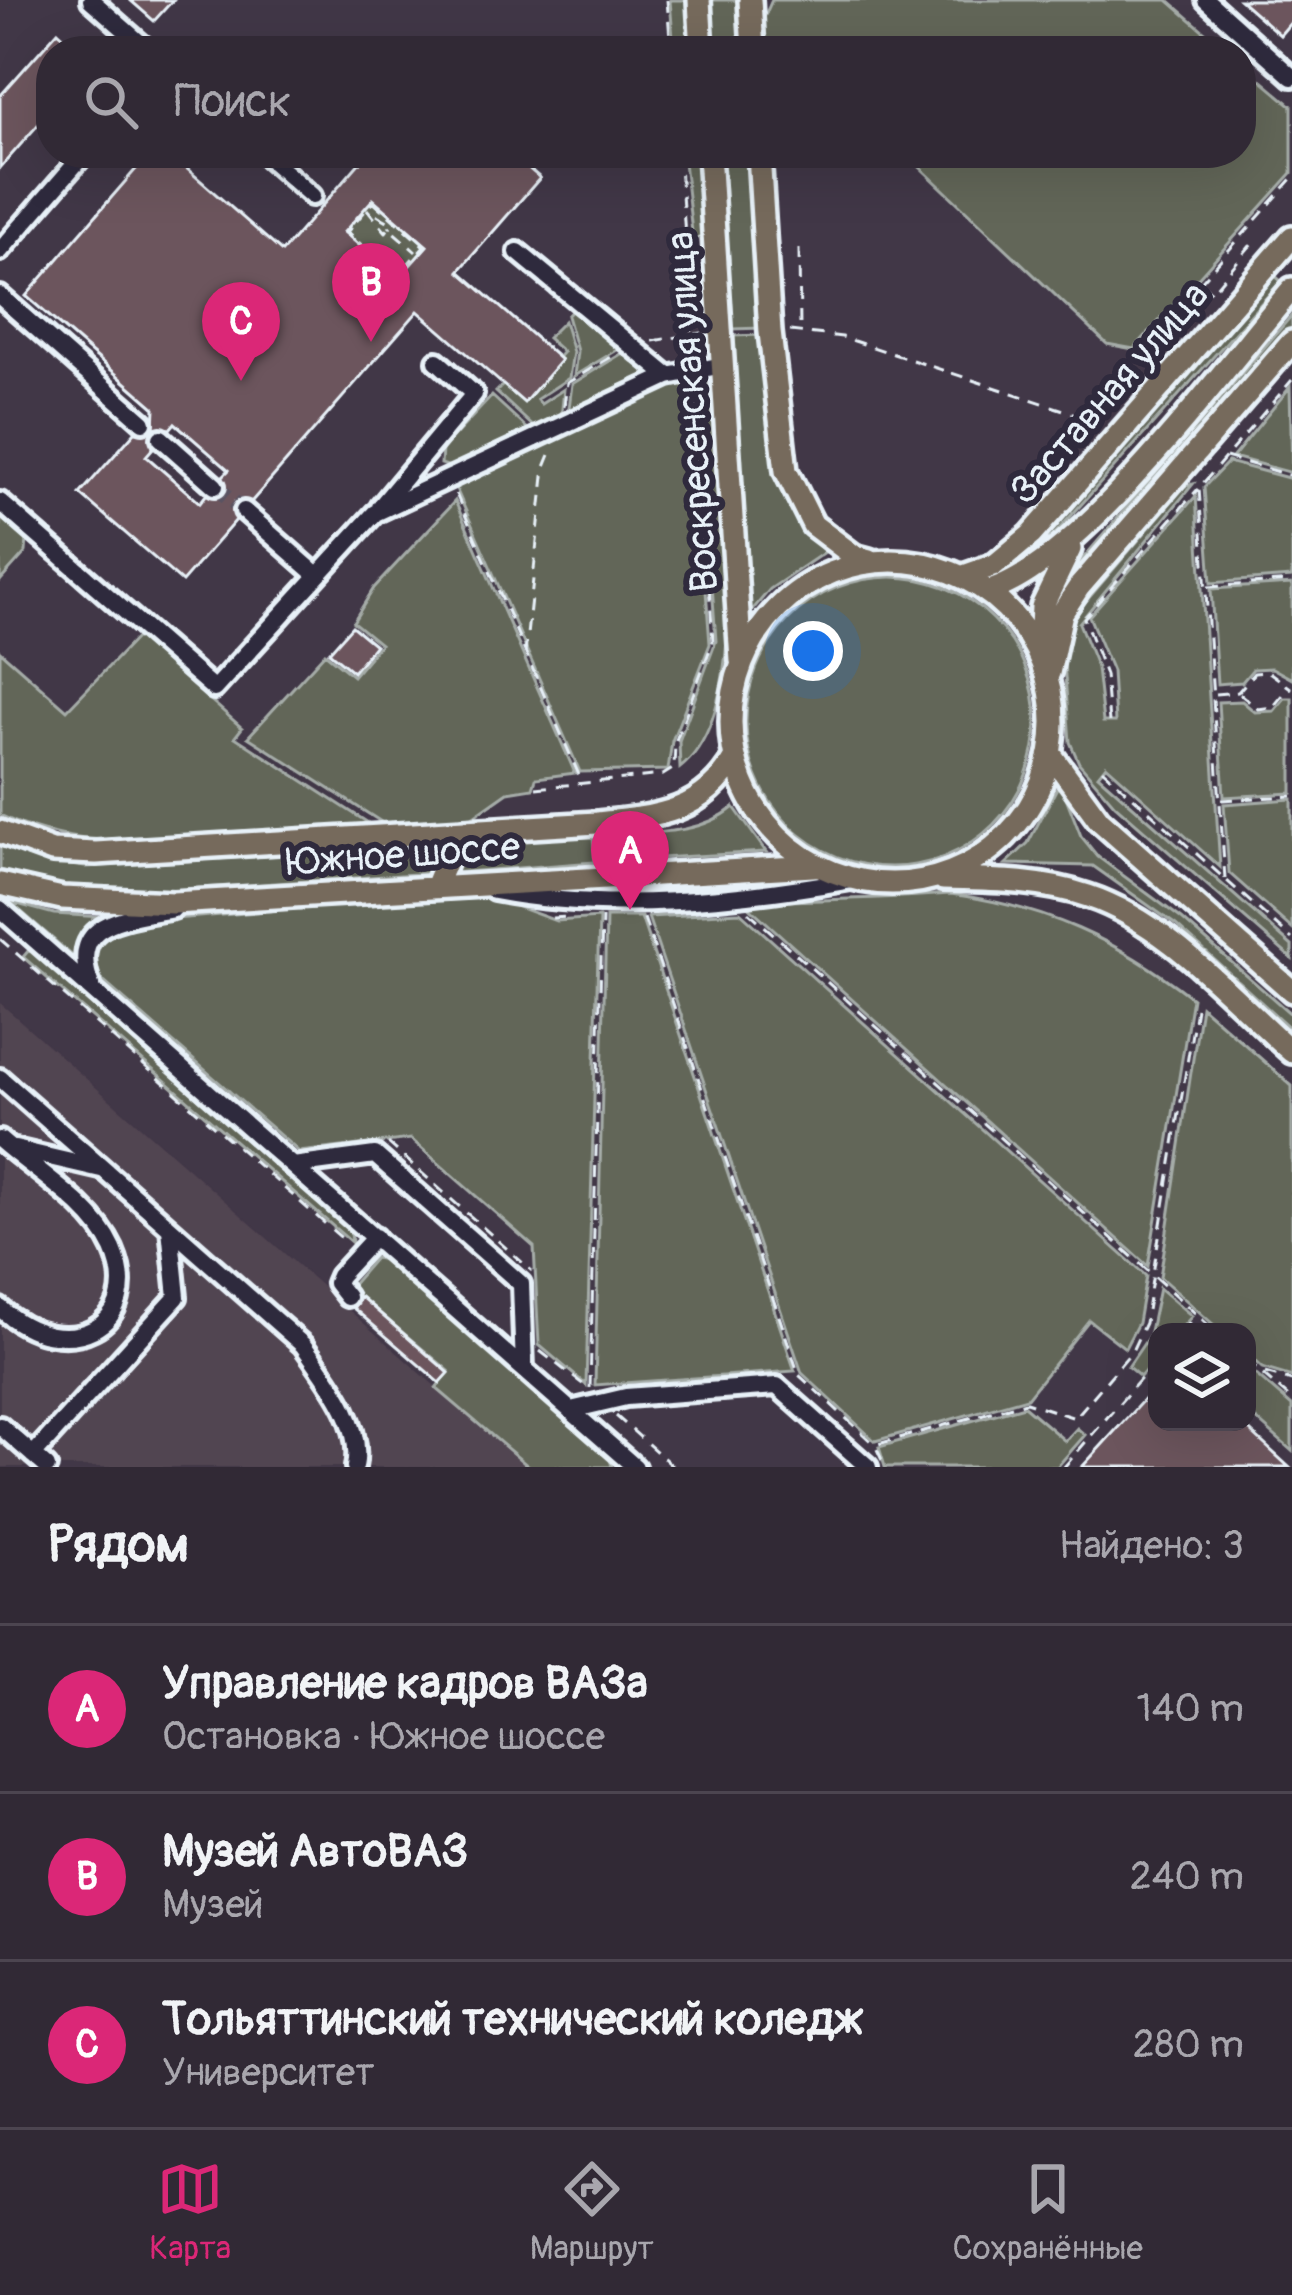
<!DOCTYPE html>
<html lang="ru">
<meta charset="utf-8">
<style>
:root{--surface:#312935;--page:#39313d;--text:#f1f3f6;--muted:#a8a6ad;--line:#4c4550;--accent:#db2777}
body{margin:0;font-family:Pangolin,sans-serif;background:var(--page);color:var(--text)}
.controls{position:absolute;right:36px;bottom:36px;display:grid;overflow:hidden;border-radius:24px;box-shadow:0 12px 48px #0002}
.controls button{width:108px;height:108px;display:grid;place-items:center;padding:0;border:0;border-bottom:3px solid var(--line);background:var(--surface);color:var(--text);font:60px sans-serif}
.you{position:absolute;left:813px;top:651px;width:42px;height:42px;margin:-30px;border:9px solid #fff;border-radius:50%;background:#1a73e8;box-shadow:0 0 0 18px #1a73e833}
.badge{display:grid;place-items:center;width:78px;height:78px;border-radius:50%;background:var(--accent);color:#fff;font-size:39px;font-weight:700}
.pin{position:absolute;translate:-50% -99px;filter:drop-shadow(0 3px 6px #0008)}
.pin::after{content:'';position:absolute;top:63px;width:42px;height:36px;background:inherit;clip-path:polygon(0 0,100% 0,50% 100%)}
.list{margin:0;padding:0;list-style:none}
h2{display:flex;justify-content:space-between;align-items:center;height:156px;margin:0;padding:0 48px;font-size:51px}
h2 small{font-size:39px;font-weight:400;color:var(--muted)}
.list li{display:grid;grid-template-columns:78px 1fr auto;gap:36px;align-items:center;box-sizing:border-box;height:168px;padding:0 48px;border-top:3px solid var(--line)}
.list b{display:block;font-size:45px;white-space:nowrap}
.list p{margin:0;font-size:39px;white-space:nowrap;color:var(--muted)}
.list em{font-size:39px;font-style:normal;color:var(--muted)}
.icon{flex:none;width:66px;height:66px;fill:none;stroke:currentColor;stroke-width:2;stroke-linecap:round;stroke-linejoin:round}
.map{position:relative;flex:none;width:1292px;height:1467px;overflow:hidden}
.search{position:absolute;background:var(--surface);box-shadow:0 12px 48px #0002;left:36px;right:36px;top:36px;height:132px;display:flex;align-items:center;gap:30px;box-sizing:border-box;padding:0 42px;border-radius:48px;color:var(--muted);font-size:45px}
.sheet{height:660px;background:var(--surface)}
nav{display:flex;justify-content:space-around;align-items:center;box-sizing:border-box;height:168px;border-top:3px solid var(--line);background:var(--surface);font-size:33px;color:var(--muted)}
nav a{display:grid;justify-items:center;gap:6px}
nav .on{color:var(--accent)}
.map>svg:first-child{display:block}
</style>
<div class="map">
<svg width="1292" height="1467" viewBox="0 0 1292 1467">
<rect width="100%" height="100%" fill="#413747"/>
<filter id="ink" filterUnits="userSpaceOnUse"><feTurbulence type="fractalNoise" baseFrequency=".00833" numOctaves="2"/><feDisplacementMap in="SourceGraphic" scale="24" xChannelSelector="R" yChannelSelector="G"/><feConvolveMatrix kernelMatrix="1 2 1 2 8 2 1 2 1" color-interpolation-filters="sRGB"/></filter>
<g filter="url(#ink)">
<path fill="#514451" d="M0 1003 527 1467H0Z"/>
<path fill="#626659" stroke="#a5aca8" stroke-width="3" d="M670 0H692L695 51H674Z
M709 0H742L745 51H713Z
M772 0H1168L1227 51H782L767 42 763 20Z
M1241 63 1292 106V173L1134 349 1107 344 905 153H1241Z
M683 153H701L702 235 693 241Z
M719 153H751L763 328 731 329Z
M373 199 427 246 398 279 344 232Z
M1274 275 1281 281 1037 554V546Z
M576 306 622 347 574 376 577 351 567 316Z
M1292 315V329L1083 567 1074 569Z
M564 321 573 352 569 378 537 399 541 404 564 389 561 419 537 430 496 392 509 379 526 393 563 352 547 338Z
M763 335C769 413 765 495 825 552L770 589 750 613 731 336Z
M626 351 654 376 568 416 572 384Z
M697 374 707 378 708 400 720 429C725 512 751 714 680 768L679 741 716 641Z
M690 377 710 644 672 741 668 770 580 772 454 484Z
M1290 387 1292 473 1233 457Z
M492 396 530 431 450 467 441 464 442 449Z
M1228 462 1292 479V577L1211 583 1204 487Z
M1193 484 1079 623 1097 668 1103 722H1115L1112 671 1089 616 1196 496 1220 867 1106 765 1098 775 1292 946V959L1115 805 1079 763 1070 742 1064 663 1075 614 1185 486Z
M455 501 575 773 536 778 533 788 508 792 471 818 386 825 248 737 325 653 353 676 380 644 353 622 374 588Z
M0 515 27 539 26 552 0 581Z
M746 722a145 145 0 1 1 290 0a145 145 0 1 1-290 0Z
M1292 584V679L1272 668 1253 669 1242 682 1217 684 1211 589Z
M138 636 242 728 235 737 373 826C264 833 97 865 0 815V651L67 710Z
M1285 698H1292V793L1224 797 1218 702 1242 701 1255 712 1274 711Z
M1060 782 1081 836 1098 857 1182 919 1292 1015V1030L1176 925 1093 866 1006 864 1028 843Z
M1292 799V929L1229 873 1224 804Z
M734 807 766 852 605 861 603 835C648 832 698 837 734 807Z
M593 836 595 862 451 873 458 860 450 845Z
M0 844 44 861 85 867 431 846 439 851 432 873 122 893 75 892 0 872Z
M480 893 556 921 599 918 586 1385 539 1345 534 1247 411 1139 299 1152 104 982 92 963 103 934 139 922Z
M951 894C1045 907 1116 939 1192 998L1148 1266 746 904 656 905C754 901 853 901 951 894Z
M10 902 54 914 103 917 80 940 77 960Z
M740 912 1146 1276 1138 1323 1125 1348 1089 1320 1027 1398 875 1441 802 1373 648 917Z
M606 917H641L795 1371 595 1385Z
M29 950 351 1232 352 1243 23 957Z
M1201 1006 1292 1086V1377L1262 1368 1247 1354V1332H1222L1160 1277Z
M375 1258 384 1260 609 1455 612 1467H529L436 1388 449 1371 349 1288Z
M1159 1288 1192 1316 1178 1332H1157V1357L1140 1377 1128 1367 1149 1336Z
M1247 1367 1292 1406V1451L1247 1411Z
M1024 1406 1065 1441 1077 1428 1085 1435 1057 1467H885L879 1447Z"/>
<path fill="#6c555d" stroke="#e8f1f8" stroke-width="3" fill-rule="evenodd" d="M130 0H173L154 21Z
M1240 0H1292V21L1280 35Z
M58 31 80 51H51V110L0 168V96Z
M150 153H169L282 252 368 153H511L540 178 459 271 561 360 524 403 418 311 252 501 235 502 236 520 182 582 80 494 135 432H150L153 448 146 456 200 503 206 495 225 494 223 476 229 470 175 423 170 429 154 428 155 408 26 296ZM373 199 427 246 398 279 344 232Z
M352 626 375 645 353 672 329 652Z
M361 1297 449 1373 440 1383 353 1308Z
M1157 1385V1422H1240L1289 1467H1082Z"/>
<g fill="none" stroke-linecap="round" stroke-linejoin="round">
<path stroke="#5a5362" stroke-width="16" stroke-dasharray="16 8" stroke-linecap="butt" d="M215 486 244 511"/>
<g stroke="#e8f1f8" stroke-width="26">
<path id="minor" d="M91 0 149 51
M1206 0 1292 77
M263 153 312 196
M0 251 85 153
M518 252 668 376
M0 296 143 422
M161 438 215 486
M0 502 214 689 375 513 668 376 723 365
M380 507 474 394 437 361
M244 511 317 575
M494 891C608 913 737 900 851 880
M0 909 635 1467
M92 988C65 920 124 919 173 909
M0 1078 303 1345C326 1378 364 1423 355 1467
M0 1140C36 1172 93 1205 113 1249 147 1326 64 1367 0 1308
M15 1149 101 1169
M293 1166 375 1155 521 1284 524 1369
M347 1297 336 1283 339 1276 375 1237
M571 1410 626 1397 777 1386 868 1467
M0 1426 47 1467
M33 1455 177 1297 170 1228"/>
</g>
<g stroke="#e8f1f8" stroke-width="30">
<path id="major" d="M699 0 702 51
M750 0 753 51
M709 153 741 661
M759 153 770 332 786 471 813 525 854 556 869 560
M731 722a161 161 0 1 1 322 0a161 161 0 1 1-322 0Z
M964 576 995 565 1031 535 1292 237
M989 591C1079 566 1226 365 1292 289
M1040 649 1042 607 1070 549
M1049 673 1062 613 1079 587 1292 342
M1050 753 1099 820 1292 991
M0 832 52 851 96 853 597 823C656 817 704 813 735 757
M428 835 448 856 435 887
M943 879C992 880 1041 880 1088 896 1167 922 1231 998 1292 1052
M0 884 62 898 173 903 813 866"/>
</g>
<path stroke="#e8f1f8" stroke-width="3" stroke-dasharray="12 9" stroke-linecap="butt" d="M667 0 671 51
M679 153 692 331
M373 202 424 246 397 276 347 232Z
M367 209 386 232 389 228 416 252
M377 215 393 224 389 228
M799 249 800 329
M1201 284 1212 292 1250 246 1256 252
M790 331 842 337 1082 416 1292 179
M653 341 702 333
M564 407 567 383 616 354
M1226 457 1292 476
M456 494 582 782
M1208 587 1292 581
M525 654 545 467 552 450
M1215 694 1238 692 1254 673 1269 672 1292 689
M1240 694 1258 709 1273 707 1288 689
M1109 722 1105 675 1084 618 1198 489
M1102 769 1292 939
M536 788 663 775 674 768 675 743 713 641 695 390
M1222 800 1292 796
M1225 879 1199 488 1292 380
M749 912 1216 1332
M552 918 567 917
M644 918 799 1375 874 1444
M0 939 346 1242
M388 1143 532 1271
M1182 1332 1195 1316
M540 1351 589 1389
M1247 1361 1292 1400
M1265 1373 1292 1381
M590 1388 602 918
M616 1416 674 1467
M882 1460 875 1445 1026 1402 1075 1418 1132 1351 1145 1323 1197 1002
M1064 1467 1157 1360"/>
<use href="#minor" stroke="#2f2a3d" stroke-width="16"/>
<use href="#major" stroke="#766a5c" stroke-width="21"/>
</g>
</g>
<g text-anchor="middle" stroke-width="12" stroke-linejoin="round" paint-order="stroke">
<g font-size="39" fill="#e8f1f8" stroke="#2f2a3d">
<text transform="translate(1108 392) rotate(-49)" y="14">Заставная улица</text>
<text transform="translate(691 412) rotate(-94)" y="14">Воскресенская улица</text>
<text transform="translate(403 853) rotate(-4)" y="14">Южное шоссе</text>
</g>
</g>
</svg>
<div class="controls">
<button><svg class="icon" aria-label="layers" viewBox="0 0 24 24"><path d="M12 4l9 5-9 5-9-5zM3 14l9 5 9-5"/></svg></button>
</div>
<div class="you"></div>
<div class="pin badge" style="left:630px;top:910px">A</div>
<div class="pin badge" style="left:371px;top:342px">B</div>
<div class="pin badge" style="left:241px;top:381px">C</div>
<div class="search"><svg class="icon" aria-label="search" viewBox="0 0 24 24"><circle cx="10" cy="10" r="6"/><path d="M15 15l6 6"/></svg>Поиск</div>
</div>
<section class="sheet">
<h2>Рядом<small>Найдено: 3</small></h2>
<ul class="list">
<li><span class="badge">A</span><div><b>Управление кадров ВАЗа</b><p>Остановка · Южное шоссе</p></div><em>140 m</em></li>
<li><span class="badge">B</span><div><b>Музей АвтоВАЗ</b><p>Музей</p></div><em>240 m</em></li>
<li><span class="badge">C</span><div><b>Тольяттинский технический коледж</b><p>Университет</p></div><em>280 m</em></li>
</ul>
</section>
<nav>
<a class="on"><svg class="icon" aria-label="map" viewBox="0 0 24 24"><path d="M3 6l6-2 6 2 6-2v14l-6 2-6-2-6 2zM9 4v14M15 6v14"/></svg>Карта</a>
<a><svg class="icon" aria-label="directions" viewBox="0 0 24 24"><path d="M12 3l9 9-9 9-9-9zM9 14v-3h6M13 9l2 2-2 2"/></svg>Маршрут</a>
<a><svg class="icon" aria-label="saved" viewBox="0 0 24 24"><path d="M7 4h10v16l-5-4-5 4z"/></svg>Сохранённые</a>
</nav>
